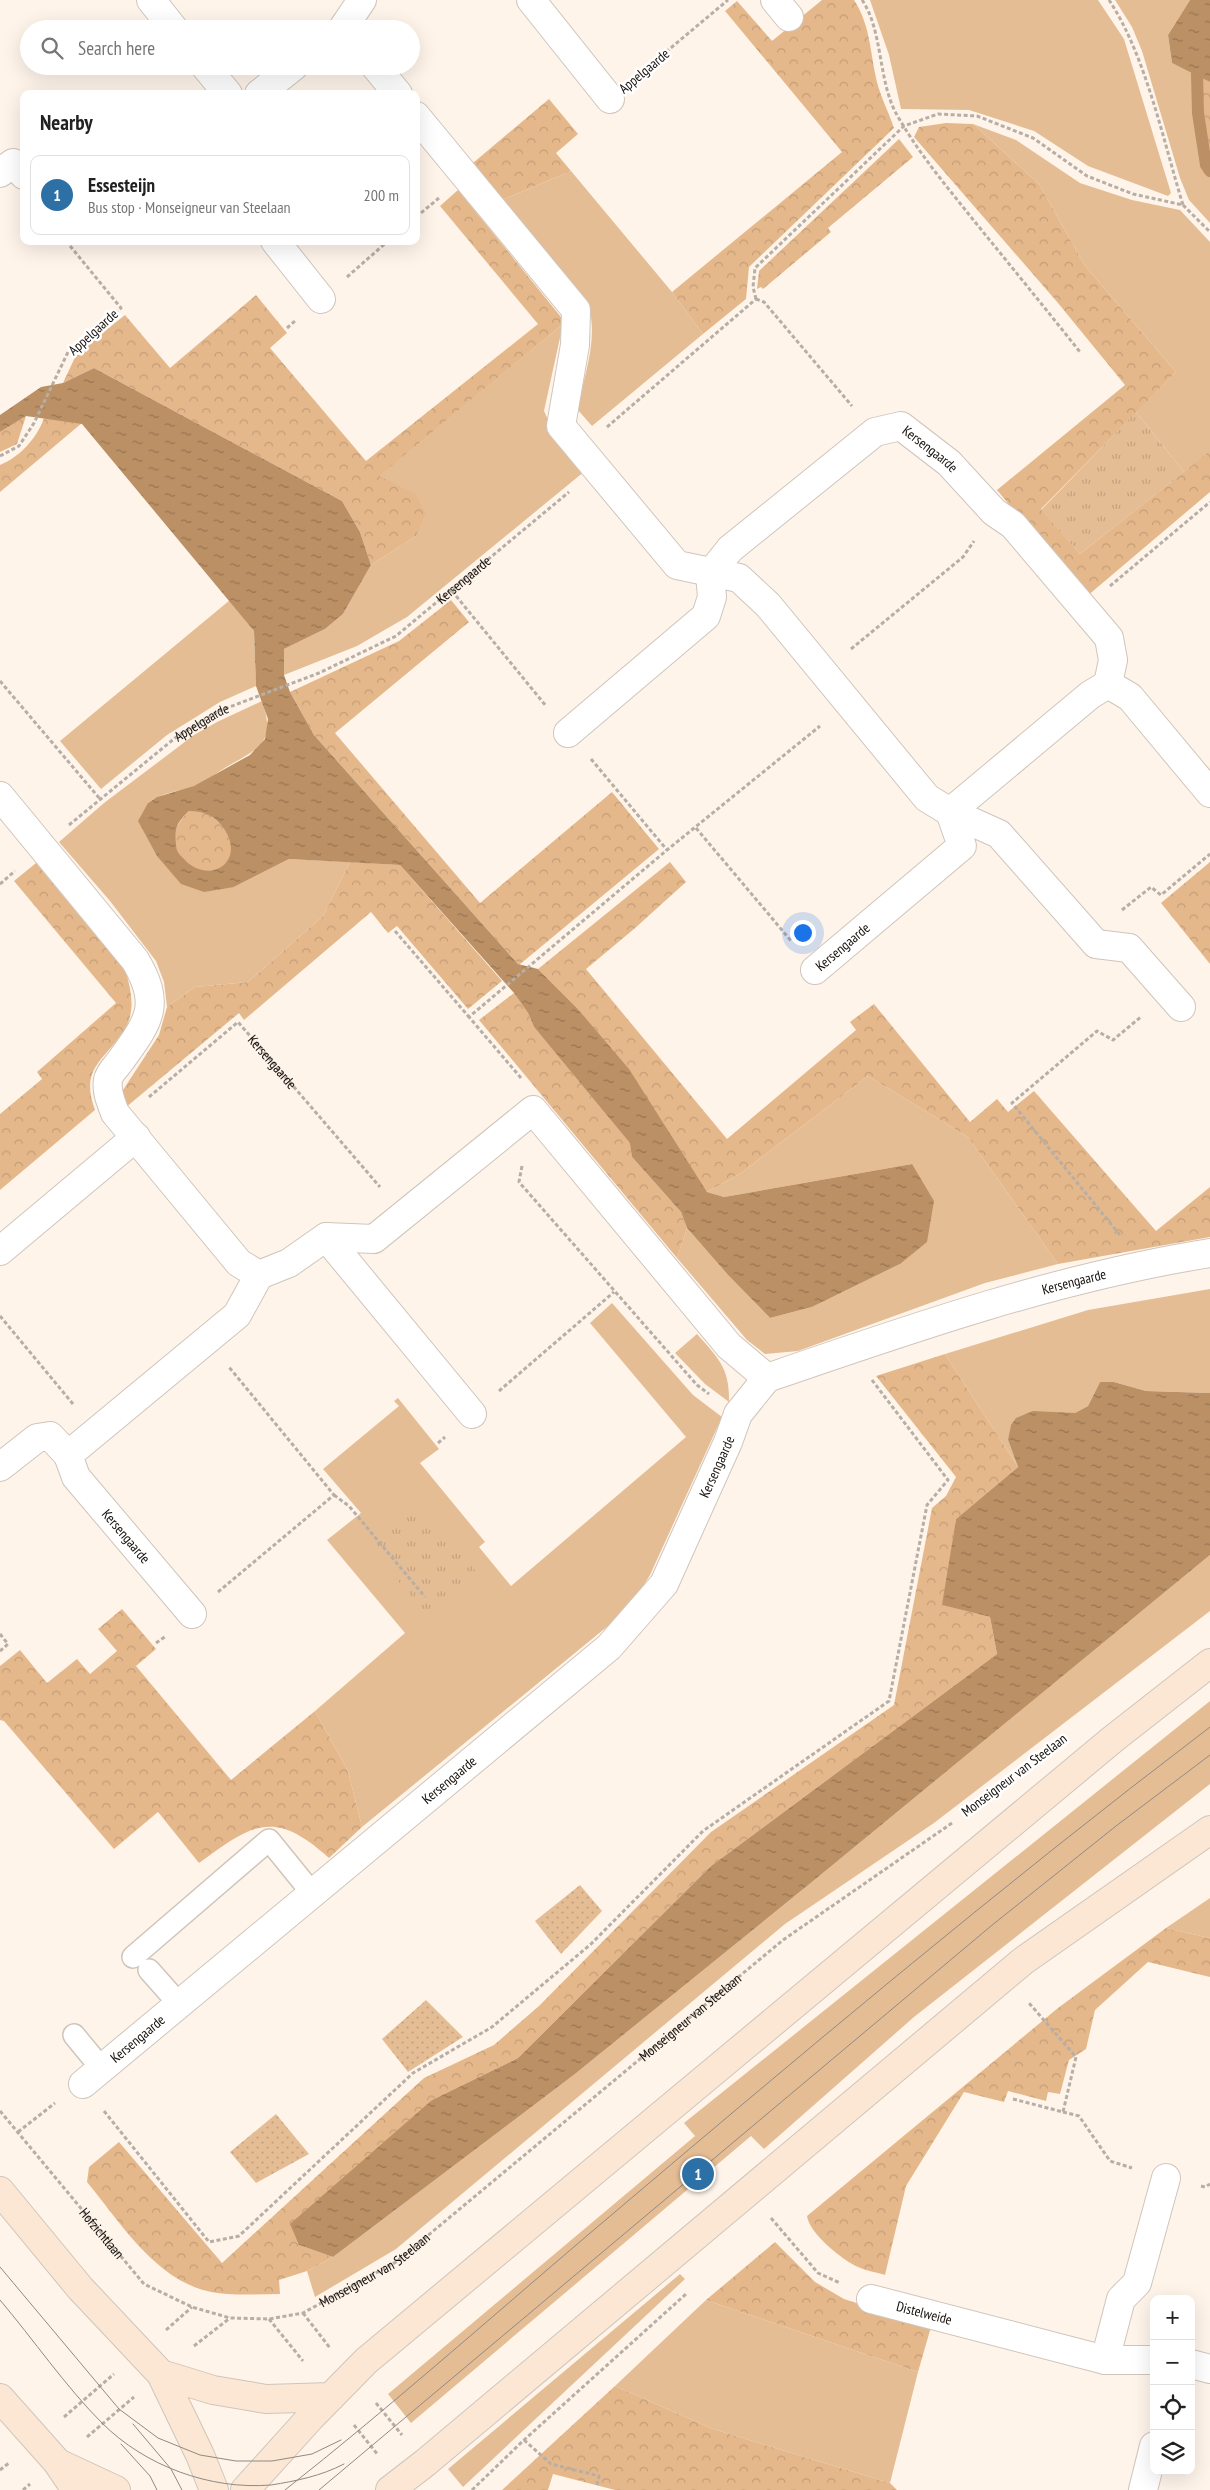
<!DOCTYPE html>
<meta charset="utf-8">
<style>
:root{--surface:#fff;--page:#f6f6f6;--text:#222;--muted:#767676;--line:#e0e0e0;--accent:#2d70a6}
body{margin:0;font-family:"PT Sans Narrow",sans-serif;background:var(--page);color:var(--text)}
.controls{position:absolute;right:15px;bottom:15px;display:grid;overflow:hidden;border-radius:10px;box-shadow:0 5px 20px #0002}
.controls button{width:45px;height:45px;display:grid;place-items:center;padding:0;border:0;border-bottom:1px solid var(--line);background:var(--surface);color:var(--text);font:25px sans-serif}
.you{position:absolute;left:802px;top:932px;width:18px;height:18px;margin:-12px;border:4px solid #fff;border-radius:50%;background:#1a73e8;box-shadow:0 0 0 8px #1a73e833}
.badge{display:grid;place-items:center;width:32px;height:32px;border-radius:50%;background:var(--accent);color:#fff;font-size:16px;font-weight:700}
.pin{position:absolute;translate:-50% -50%;border:2px solid #fff;box-shadow:0 1px 5px #0006}
.list{margin:0;padding:0;list-style:none}
h2{display:flex;justify-content:space-between;align-items:center;height:65px;margin:0;padding:0 20px;font-size:21px}
h2 small{font-size:16px;font-weight:400;color:var(--muted)}
.list li{display:grid;grid-template-columns:32px 1fr auto;gap:15px;align-items:center;box-sizing:border-box;height:80px;margin:0 10px 10px;padding:0 10px;border:1px solid var(--line);border-radius:10px}
.list b{display:block;font-size:19px;white-space:nowrap}
.list p{margin:0;font-size:16px;white-space:nowrap;color:var(--muted)}
.list em{font-size:16px;font-style:normal;color:var(--muted)}
.icon{flex:none;width:28px;height:28px;fill:none;stroke:currentColor;stroke-width:2;stroke-linecap:round;stroke-linejoin:round}
.map{position:relative;flex:none;width:1210px;height:2490px;overflow:hidden}
.search{position:absolute;background:var(--surface);box-shadow:0 5px 20px #0002;left:20px;top:20px;width:400px;height:55px;display:flex;align-items:center;gap:12px;box-sizing:border-box;padding:0 18px;border-radius:28px;color:var(--muted);font-size:19px}
.panel{position:absolute;background:var(--surface);box-shadow:0 5px 20px #0002;left:20px;top:90px;width:400px;height:155px;border-radius:10px}
.map>svg:first-child{display:block}
</style>
<div class="map">
<svg width="1210" height="2490" viewBox="0 0 1210 2490">
<defs>
<pattern id="forest-crowns" width="20" height="18" patternUnits="userSpaceOnUse" patternTransform="scale(1.25)"><rect width="20" height="18" fill="#e5b88b"/><path d="M2 6a3 3 0 1 1 6 0M12 15a3 3 0 1 1 6 0" fill="none" stroke="#c49d77"/></pattern>
<pattern id="park-tufts" width="24" height="20" patternUnits="userSpaceOnUse" patternTransform="scale(1.25)"><rect width="24" height="20" fill="#e5bd95"/><path d="M3 7l-1-3M5 7V3M7 7l1-3M15 17l-1-3M17 17v-4M19 17l1-3" fill="none" stroke="#c4a17f"/></pattern>
<pattern id="garden-dots" width="8" height="8" patternUnits="userSpaceOnUse" patternTransform="scale(1.25)"><rect width="8" height="8" fill="#e5bd95"/><path d="M2 2h.1M6 6h.1" fill="none" stroke="#c4a17f" stroke-width="1.8" stroke-linecap="round"/></pattern>
<pattern id="water-ripples" width="26" height="14" patternUnits="userSpaceOnUse" patternTransform="scale(1.25)"><rect width="26" height="14" fill="#bb9065"/><path d="M2 4q2-2 4 0t4 0M15 11q2-2 4 0t4 0" fill="none" stroke="#977452"/></pattern>
</defs>
<rect width="100%" height="100%" fill="#fff4ea"/>
<path fill="#e5bd95" d="M870 0H1098L1124 39 1171 193 1168 196 1088 166 1034 131 969 110 901 109 889 55Z
M1115 0H1190L1168 35 1172 63 1197 74 1198 113 1206 165 1210 171V223L1189 200 1180 178 1142 51 1132 27Z
M973 124 1016 140 1080 183 1132 200 1180 210 1210 242V455L1209 453 1184 472 1136 412 1176 372 1085 266 1039 184Z
M571 171 672 292 703 334 592 426 577 409C584 377 599 337 588 305L502 200Z
M563 324 544 411 557 439 585 471 407 617 357 646 284 675V649L325 629 343 614 371 565 416 536 378 476Z
M230 600 254 631 256 686 220 702 167 735 101 789 60 741Z
M262 701C276 742 261 747 228 766 217 772 207 781 195 786 178 792 162 792 148 803L234 887 289 859 350 862 323 916 248 982 195 987 167 1007 164 982 156 961 110 901 59 842 104 803 194 735 217 722Z
M868 1076 968 1137 1058 1264 985 1283 798 1351 765 1354 747 1340 677 1258 687 1228 728 1275 770 1318 812 1307 900 1264 912 1164 724 1197 707 1192 741 1173Z
M1210 1289V1393L1146 1391 1114 1382H1100L1088 1406 1075 1413H1061L1008 1440 1018 1467 945 1354 1088 1310Z
M612 1303 693 1395 722 1417 650 1575 635 1599 614 1621 362 1827 348 1771 315 1711 405 1633 327 1540 361 1513 323 1469 399 1406 394 1401 398 1398 439 1449 420 1463 485 1542 479 1547 511 1586 686 1437 590 1323Z
M697 1334C718 1358 730 1368 729 1402L705 1384 675 1353Z
M1210 1555V1611L934 1823 785 1924 396 2249 315 2297 307 2271 333 2257 575 2074 812 1882Z
M1210 1701V1784L914 2017 764 2149 751 2136 411 2423 388 2394 695 2136 684 2123Z
M1210 1898V1938L1166 1928Z
M680 2274 685 2279 463 2487 448 2469Z
M706 2300 918 2372 890 2483 713 2429 615 2386Z"/>
<path fill="url(#forest-crowns)" d="M822 0H854C869 23 870 47 875 73 878 92 888 110 894 128L749 267 746 299 703 334 672 292 842 152 725 11 737 1 772 41Z
M1197 74 1210 82V170L1206 165 1198 113Z
M549 99 578 134 556 153 571 171 502 200 473 163Z
M946 123 973 124 1039 184 1085 266 1176 372 1041 509 1080 554 1209 452 1210 455V492L1086 597 997 490 1125 385 1058 303 914 137 919 127Z
M899 139 913 157 828 228 831 232 763 289 761 287 757 289 759 271Z
M458 190 561 317 563 324 379 476 415 494 426 513 416 536 371 565 360 532 342 501 94 368 63 383 77 353 125 315 170 368 256 295 287 333 270 348 366 461 538 324 440 206Z
M26 416 17 444 0 452V432Z
M44 418 82 423 0 492V465C20 457 37 438 44 418Z
M451 600 469 622 335 733 480 903 612 792 659 849 519 965 314 735 290 692 399 641Z
M189 811C194 811 200 810 204 812 222 820 241 846 226 865 206 888 148 848 189 811Z
M350 862 400 865 502 981 468 1009 397 926 388 933 371 912 244 1020 239 1013 125 1108 121 1093 159 1035 167 1007 195 987 248 982 323 916Z
M670 862 686 882 634 929 586 969 727 1139 856 1030 850 1022 874 1004 970 1122 997 1099 1008 1112 1034 1091 1156 1231 1210 1187V1237L1058 1264 968 1137 868 1076 741 1173 707 1192 576 1007 538 969Z
M1210 862V964L1161 903Z
M36 863 126 972C131 990 135 1008 127 1025 109 1059 78 1065 95 1110L0 1190V1114L42 1079 37 1072 116 1003 14 881Z
M514 993 528 1013 534 1027 631 1143 632 1157 681 1212 687 1228 677 1258 479 1020Z
M945 1354 1018 1467 956 1519 943 1605 990 1617 997 1654 711 1866 518 2058 432 2100 299 2245 333 2257 307 2271 279 2280 280 2294C257 2294 233 2296 211 2292 156 2281 120 2222 87 2182L89 2167 119 2142 222 2263 424 2078 494 2045 539 2006 711 1832 894 1705 932 1508 946 1496 956 1477 876 1376Z
M122 1609 156 1649 136 1666 231 1780 315 1711 348 1771 362 1827 329 1858C274 1808 252 1824 199 1863L158 1812 114 1849 4 1721 0 1720V1666L20 1650 47 1683 77 1659 90 1674 117 1651 98 1629Z
M1166 1928 1210 1938V1977L1148 1962 1095 2010 1086 2049 1069 2060 1060 2094 1048 2092 1046 2101 1008 2091 1004 2102 964 2092 906 2186 885 2275C876 2272 866 2271 858 2267 842 2260 809 2233 807 2216L1058 2008Z
M775 2242 815 2282 844 2299 931 2327 918 2372 706 2300Z
M615 2386 713 2429 890 2483 897 2490H615L553 2474 548 2490H502Z"/>
<path fill="url(#park-tufts)" d="M1136 412 1184 472 1080 554 1041 510Z
M418 1505 476 1571 427 1614 368 1547Z"/>
<path fill="url(#garden-dots)" d="M580 1885 602 1911 561 1954 535 1921Z
M426 2000 463 2037 408 2072 382 2039Z
M276 2114 309 2154 256 2183 230 2152Z"/>
<path fill="url(#water-ripples)" fill-rule="evenodd" d="M1190 0H1210V82L1172 63 1168 35Z
M94 368 342 501 360 532 371 565 343 614 325 629 284 649V675L290 692 314 735 518 964 538 969 576 1007 629 1069 707 1192 724 1197 912 1164 934 1201 927 1242 900 1264 812 1307 770 1318 728 1275 687 1228 681 1212 632 1157 630 1143 534 1027 528 1013 514 993 400 865 289 859 234 887 204 892 181 884 157 856 138 821 148 803 157 797 194 786 250 755 265 739 268 719 256 686 254 631 82 424 26 416 0 432V415L41 387 63 383ZM189 811C205 811 215 816 224 829 247 863 207 887 182 857 178 853 176 850 176 844 174 829 177 822 189 811Z
M1100 1382H1114L1146 1391 1210 1393V1555L812 1882 575 2074 333 2257 299 2245 290 2224 432 2100 518 2058 711 1866 997 1654 990 1617 942 1605 956 1519 1018 1467 1008 1440 1011 1425 1016 1418 1033 1411 1075 1413 1088 1406Z"/>
<g fill="none" stroke-linecap="round" stroke-linejoin="round">
<path stroke="#bb9065" stroke-width="12" d="M1197 74 1198 113 1206 165 1210 171"/>
<g stroke="#cfc5bb" stroke-width="24">
<path id="lane" d="M133 1957 269 1840 312 1893
M149 1970 180 2005
M74 2035 102 2069"/>
</g>
<g stroke="#cfc5bb" stroke-width="30">
<g id="street">
<path d="M151 0 174 29"/>
<path d="M531 0 610 99"/>
<path d="M775 0 789 17"/>
<path d="M343 28 362 0"/>
<path d="M205 66 228 94"/>
<path d="M375 66 398 94"/>
<path d="M259 94 294 66"/>
<path d="M416 116 576 310 575 345 561 426 677 565 739 578 768 605 927 798 950 812 1090 695 1108 684 1130 697 1210 793"/>
<path d="M0 173 13 163 24 175"/>
<path d="M275 241 321 299"/>
<path id="s4" d="M568 733 706 616 712 597 710 574 730 549 875 432 901 426 949 463 994 512 1013 525 1109 638 1113 660 1108 684"/>
<path id="s5" d="M0 796 135 960C162 1005 149 1021 121 1060 117 1066 109 1073 108 1080 106 1092 111 1102 115 1113L239 1263 259 1275 289 1263 326 1237 374 1239 533 1110 729 1346 767 1378C912 1328 1059 1277 1210 1253"/>
<path d="M950 812 999 834 1096 944 1129 948 1181 1007"/>
<path id="s6" d="M815 970 962 846 950 812"/>
<path d="M326 1237 472 1414"/>
<path d="M0 1251 136 1137"/>
<path id="s7" d="M68 1455 76 1477 192 1614"/>
<path d="M0 1467 37 1438 50 1436 68 1455 237 1315 259 1275"/>
<path id="s8" d="M83 2084 609 1647 664 1584 728 1442 738 1414 767 1378"/>
<path id="s9" d="M871 2299 1105 2360H1154"/>
<path d="M1105 2360 1121 2299 1137 2283 1166 2178"/>
<path d="M1191 2364 1210 2369"/>
<path d="M1143 2490 1154 2446"/>
</g>
</g>
<g stroke="#cfc5bb" stroke-width="30">
<path id="secondary" d="M0 2191 80 2288 161 2374 200 2455 214 2490
M161 2374 213 2390 266 2399 331 2397
M0 2398 57 2462 76 2490
M58 2463 116 2490
M245 2490 310 2418 366 2361 1113 1739 1210 1663
M390 2490 425 2463 1023 1961 1210 1830"/>
</g>
<g stroke="#b7aea6" stroke-width="3" stroke-dasharray="4 2.5" stroke-linecap="butt">
<path d="M862 0C883 30 878 82 897 115 919 154 948 188 975 222 1010 265 1045 308 1080 352"/>
<path d="M636 77 728 0"/>
<path d="M1183 205 1210 232"/>
<path d="M416 217 439 198"/>
<path d="M347 277 388 241"/>
<path d="M756 299 753 287 755 268 904 126 938 114 977 116 1033 138 1087 176 1133 194 1183 205C1163 140 1146 56 1109 0"/>
<path d="M756 299 764 302 852 406"/>
<path d="M287 328 295 321"/>
<path d="M607 427 756 299"/>
<path d="M0 456 19 446 34 423 69 350 121 308 66 241"/>
<path d="M1110 586 1210 502"/>
<path d="M452 591 546 706"/>
<path d="M851 649 963 557 974 541"/>
<path d="M0 681 100 799"/>
<path d="M591 759 667 850"/>
<path id="s1" d="M69 825 175 738 219 711 319 673 396 636 569 492"/>
<path d="M696 828 792 942"/>
<path d="M0 884 15 871"/>
<path d="M1122 910 1151 887 1161 895 1210 854"/>
<path d="M395 931 469 1017"/>
<path d="M521 1078 469 1017 667 850 820 726"/>
<path id="s2" d="M149 1097 238 1022 380 1187"/>
<path d="M522 1166 519 1182 697 1385 709 1394"/>
<path d="M1120 1235 1012 1103 1097 1031 1113 1040 1142 1016"/>
<path d="M0 1316 73 1404"/>
<path d="M499 1391 614 1292"/>
<path d="M438 1443 445 1437"/>
<path d="M334 1495 349 1506 425 1597"/>
<path d="M218 1592 334 1495 229 1367"/>
<path d="M0 1634 8 1644 0 1651"/>
<path d="M156 1643 166 1636"/>
<path d="M1013 2099 1063 2112 1076 2057 1029 2003"/>
<path id="s3" d="M0 2111 144 2284 192 2307 230 2318 269 2319 303 2313 396 2262 783 1940 952 1823"/>
<path d="M104 2111 209 2242 239 2236 413 2073 492 2027 591 1944 703 1831 889 1701 927 1505 948 1480 872 1380"/>
<path d="M1063 2112 1079 2116 1110 2161 1132 2168"/>
<path d="M18 2132 55 2103"/>
<path d="M1201 2186 1205 2187 1210 2184"/>
<path d="M771 2218 818 2273 840 2283"/>
<path d="M303 2313 330 2348"/>
<path d="M269 2319 303 2361"/>
<path d="M166 2330 192 2307"/>
<path d="M194 2346 230 2318"/>
<path d="M376 2403 402 2435"/>
<path d="M64 2417 114 2374"/>
<path d="M354 2425 378 2455"/>
<path d="M87 2437 134 2397"/>
<path d="M524 2440 551 2464 599 2476 597 2485"/>
<path d="M0 2470 9 2463"/>
<path d="M23 2490 30 2484"/>
<path d="M472 2490 524 2440 686 2294"/>
</g>
<use href="#lane" stroke="#fff" stroke-width="21"/>
<use href="#street" stroke="#fff" stroke-width="28"/>
<use href="#secondary" stroke="#fbe7d3" stroke-width="28"/>
<path stroke="#918983" stroke-width="1" d="M0 2267 119 2409 158 2438 200 2455 236 2461H272L312 2454 341 2440
M0 2300C33 2339 66 2387 102 2423 145 2466 210 2490 271 2485 296 2481 321 2476 344 2464
M133 2424 171 2469 182 2490
M121 2444 150 2476 157 2490
M285 2490C389 2408 488 2320 589 2234 793 2061 997 1889 1210 1727
M319 2490 991 1926 1116 1826 1210 1755"/>
</g>
<g text-anchor="middle" stroke-width="5" stroke-linejoin="round" paint-order="stroke">
<g font-size="14" fill="#130f0c" stroke="#fff">
<text transform="translate(644 71) rotate(-40)" y="5">Appelgaarde</text>
<text transform="translate(93 332) rotate(-42)" y="5">Appelgaarde</text>
<text dy="5" stroke="none"><textPath href="#s4" startOffset="506">Kersengaarde</textPath></text>
<text dy="5" stroke="none"><textPath href="#s1" startOffset="469">Kersengaarde</textPath></text>
<text dy="5" stroke="none"><textPath href="#s1" startOffset="168">Appelgaarde</textPath></text>
<text dy="5" stroke="none"><textPath href="#s6" startOffset="36">Kersengaarde</textPath></text>
<text dy="5" stroke="none"><textPath href="#s2" startOffset="169">Kersengaarde</textPath></text>
<text dy="5" stroke="none"><textPath href="#s5" startOffset="1608">Kersengaarde</textPath></text>
<text dy="5" stroke="none"><textPath href="#s8" startOffset="896">Kersengaarde</textPath></text>
<text dy="5" stroke="none"><textPath href="#s7" startOffset="101">Kersengaarde</textPath></text>
<text transform="translate(1014 1775) rotate(-37)" y="5">Monseigneur van Steelaan</text>
<text dy="5" stroke="none"><textPath href="#s8" startOffset="476">Kersengaarde</textPath></text>
<text dy="5" stroke="none"><textPath href="#s3" startOffset="880">Monseigneur van Steelaan</textPath></text>
<text dy="5" stroke="none"><textPath href="#s8" startOffset="71">Kersengaarde</textPath></text>
<text dy="5" stroke="none"><textPath href="#s3" startOffset="159">Hofzichtlaan</textPath></text>
<text dy="5" stroke="none"><textPath href="#s3" startOffset="475">Monseigneur van Steelaan</textPath></text>
<text dy="5" stroke="none"><textPath href="#s9" startOffset="55">Distelweide</textPath></text>
</g>
</g>
</svg>
<div class="controls">
<button>+</button>
<button>−</button>
<button><svg class="icon" aria-label="locate" viewBox="0 0 24 24"><circle cx="12" cy="12" r="6"/><path d="M12 2v4M12 18v4M2 12h4M18 12h4"/></svg></button>
<button><svg class="icon" aria-label="layers" viewBox="0 0 24 24"><path d="M12 4l9 5-9 5-9-5zM3 14l9 5 9-5"/></svg></button>
</div>
<div class="you"></div>
<div class="pin badge" style="left:698px;top:2174px">1</div>
<div class="search"><svg class="icon" aria-label="search" viewBox="0 0 24 24"><circle cx="10" cy="10" r="6"/><path d="M15 15l6 6"/></svg>Search here</div>
<section class="panel">
<h2>Nearby<small></small></h2>
<ul class="list">
<li><span class="badge">1</span><div><b>Essesteijn</b><p>Bus stop · Monseigneur van Steelaan</p></div><em>200 m</em></li>
</ul>
</section>
</div>
